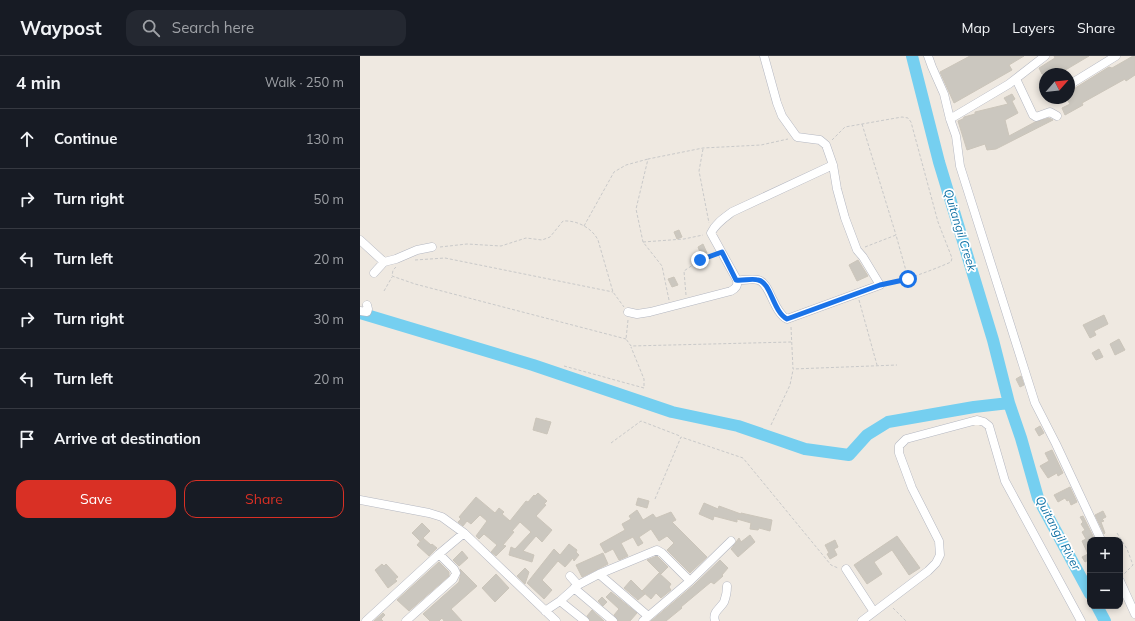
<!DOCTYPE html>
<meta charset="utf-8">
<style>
:root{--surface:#171b24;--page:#242831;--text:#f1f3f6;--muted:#9ea1a6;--line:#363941;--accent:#d93025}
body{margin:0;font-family:Mulish,sans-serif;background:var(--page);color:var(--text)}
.controls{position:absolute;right:12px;bottom:12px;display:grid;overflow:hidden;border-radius:8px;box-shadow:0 2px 6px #0003}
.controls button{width:36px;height:36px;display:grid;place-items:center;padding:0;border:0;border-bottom:1px solid var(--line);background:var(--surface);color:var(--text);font:20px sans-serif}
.compass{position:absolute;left:679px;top:12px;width:36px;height:36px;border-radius:50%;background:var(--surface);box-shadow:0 2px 6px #0003;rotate:62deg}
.stop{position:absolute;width:12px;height:12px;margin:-9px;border:3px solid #1a73e8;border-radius:50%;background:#fff}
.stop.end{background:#1a73e8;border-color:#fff;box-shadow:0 1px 4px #0008}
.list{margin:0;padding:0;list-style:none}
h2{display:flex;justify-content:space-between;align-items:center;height:52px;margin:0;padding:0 16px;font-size:17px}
h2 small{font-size:13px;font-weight:400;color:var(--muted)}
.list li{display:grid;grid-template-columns:26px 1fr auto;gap:12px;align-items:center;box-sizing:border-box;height:60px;padding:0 16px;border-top:1px solid var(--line)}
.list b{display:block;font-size:15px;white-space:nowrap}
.list em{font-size:13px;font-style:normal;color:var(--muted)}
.actions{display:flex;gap:8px;padding:12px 16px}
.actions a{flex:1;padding:9px 0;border:1px solid var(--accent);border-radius:12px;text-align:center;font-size:14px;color:var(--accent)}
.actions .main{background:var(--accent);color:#fff}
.icon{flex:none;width:22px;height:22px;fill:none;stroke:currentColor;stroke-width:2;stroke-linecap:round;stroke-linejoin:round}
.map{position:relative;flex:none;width:775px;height:565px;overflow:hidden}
header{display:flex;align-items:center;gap:24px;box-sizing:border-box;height:56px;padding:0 20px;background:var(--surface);border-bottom:1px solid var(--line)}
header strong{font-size:19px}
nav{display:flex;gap:22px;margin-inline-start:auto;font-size:14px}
.search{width:280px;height:36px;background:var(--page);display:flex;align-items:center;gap:10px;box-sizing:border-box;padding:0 14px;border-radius:12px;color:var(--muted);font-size:15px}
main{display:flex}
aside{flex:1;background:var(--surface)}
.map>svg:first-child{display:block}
</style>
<header>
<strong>Waypost</strong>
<div class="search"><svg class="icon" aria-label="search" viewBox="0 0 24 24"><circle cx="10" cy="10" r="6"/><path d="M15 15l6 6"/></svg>Search here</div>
<nav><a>Map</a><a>Layers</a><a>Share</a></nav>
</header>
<main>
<aside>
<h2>4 min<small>Walk · 250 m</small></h2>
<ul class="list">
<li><svg class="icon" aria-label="ahead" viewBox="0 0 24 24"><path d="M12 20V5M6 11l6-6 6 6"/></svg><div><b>Continue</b></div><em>130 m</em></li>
<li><svg class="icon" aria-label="right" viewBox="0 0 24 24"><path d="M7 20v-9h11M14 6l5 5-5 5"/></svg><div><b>Turn right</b></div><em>50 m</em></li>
<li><svg class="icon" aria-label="left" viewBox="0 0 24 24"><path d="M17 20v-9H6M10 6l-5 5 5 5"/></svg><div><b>Turn left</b></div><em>20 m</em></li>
<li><svg class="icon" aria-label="right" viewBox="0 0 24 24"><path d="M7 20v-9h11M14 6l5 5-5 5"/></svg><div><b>Turn right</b></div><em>30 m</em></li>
<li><svg class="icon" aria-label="left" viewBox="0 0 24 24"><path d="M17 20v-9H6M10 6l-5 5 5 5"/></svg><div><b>Turn left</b></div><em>20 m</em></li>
<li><svg class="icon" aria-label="arrive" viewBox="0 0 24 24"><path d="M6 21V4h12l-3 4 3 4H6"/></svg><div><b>Arrive at destination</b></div></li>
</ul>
<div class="actions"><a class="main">Save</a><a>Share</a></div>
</aside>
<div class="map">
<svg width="775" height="565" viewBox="0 0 775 565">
<rect width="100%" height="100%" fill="#efe9e1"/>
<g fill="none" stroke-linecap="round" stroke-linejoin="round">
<path stroke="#75cff0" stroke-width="12" d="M552 0 579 106 633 284 649 347 661 382 678 442 730 538
M0 257 173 309 312 356 378 370 445 393 489 399 507 379 528 366 614 351 649 347
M737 550 745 565"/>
</g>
<path fill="#cbc7bf" stroke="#cbc5ba" d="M610 0H664L649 9 652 14 594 47 580 16Z
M694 0H729L702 16 700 11 691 16 692 18H682L679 12 695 2Z
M773 0H775V19L766 25 765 23 722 47 723 49 705 59 702 52 710 48 706 42H709V37L713 35 712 34 749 11 752 12Z
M652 38 655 43 652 45 658 57 645 64 649 80 675 66 689 62 693 64 636 93 627 94 625 88 607 94 598 65 603 63 604 61 615 58V56L648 48 644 42Z
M319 174 322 181 317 183 314 176Z
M343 188 347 197 341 199 338 191Z
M498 204 508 220 497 225 489 209Z
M314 221 318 229 312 231 308 223Z
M744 259 748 268 734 275 736 279 730 282 723 269Z
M759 283 765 294 755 299 750 288Z
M739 293 743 301 736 304 732 297Z
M661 320 664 329 660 331 656 323Z
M176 362 191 366 187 378 173 374Z
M680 370 684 377 679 380 675 373Z
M692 394 703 417 698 420 697 417 688 422 680 410 689 405 685 397Z
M710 431 717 446 711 449 709 444 707 445 705 442 698 446 694 439Z
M178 437 187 445 184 448 186 449 176 460 192 474 182 486 176 480 163 495 174 499 172 506 149 499 151 491 155 493 171 476 160 466 152 475 154 476 143 489 146 490 136 500 131 496 137 489 124 478 119 483 116 480 127 465 120 459 111 468 107 465 103 470 98 466 101 463 99 461 116 441 135 457 139 452 144 456 142 458 150 465 166 445 168 446 174 439 175 440Z
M278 442 289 445 287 452 276 449Z
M344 447 358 453 359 450 381 458V457L412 464 410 475 399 472 398 474 390 473 391 467 377 463V466L354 460 353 464 339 458Z
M277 454 283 464 293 458 296 462 311 456 316 464 312 466 347 501 330 517 307 494 314 487 307 480 299 485 291 473 279 481 283 487 278 490 273 481 261 487 268 500 259 504 253 493 245 497 240 488 265 474 262 468 271 463 269 460Z
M743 455 746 461 742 463 744 465 741 466 745 477 744 478 735 459Z
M723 460 735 484H730V503L725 506 722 501 728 498 722 485 726 483 722 476 725 474 721 468 723 466 720 461Z
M62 467 70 475 60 485 52 477Z
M390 479 395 486 378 501 371 493 379 482 381 486Z
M537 480 560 512 549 519 532 494 514 506 522 518 507 528 494 509Z
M63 482 71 489 72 488 77 492 69 500 57 489Z
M475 484 478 491 474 493 477 499 470 503 467 498 469 497 465 489Z
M209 488 217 494 216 496 219 499 214 505 213 502 205 511 198 505 182 524 192 534 184 543 167 527 194 493 200 499Z
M102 495 108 502 99 510 93 504Z
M243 497 248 508 222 521 216 509Z
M297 500 308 511 301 518 287 504Z
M360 504 368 512 362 519 363 520 354 528 351 526 321 551 322 552 306 565H291L334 529Z
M79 506 89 516V520L49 555 37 544Z
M22 508 24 510 26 508 38 521 35 523 37 525 28 532 15 514Z
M165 512 169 516 165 528 157 520Z
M100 513 117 530 91 553 102 565H84L82 562 79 565H70L63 558 99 526 101 517Z
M299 517 311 528 309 531 311 534 301 542 296 537 291 543 282 535Z
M136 518 149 532 135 546 122 532Z
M271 524 285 538 278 544 264 532Z
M251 536 277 557 270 565H258L254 559 259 553 246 541Z
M242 541 247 546 243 550 238 545Z
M232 554 244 565H230L227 560Z
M23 557 25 559 21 563 23 565H14Z"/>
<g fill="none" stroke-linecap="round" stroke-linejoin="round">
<g stroke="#b4b7c1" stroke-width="9">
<path id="minor" d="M568 0 572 11 584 38 590 63 596 80 600 110 675 347 696 388 741 484
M656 23 673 59 676 61 690 56 697 60
M709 29 756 0
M590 63 649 28 685 0
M0 184 24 206 36 203 57 194 72 191
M14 217 24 206
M377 224C383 225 392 222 398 224 410 226 413 256 427 263L520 229 503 201 497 194 485 162 477 133 473 109 466 89 460 84 437 81 422 60 417 47 404 0
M0 255 7 256 8 253 7 249
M268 256 277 258 290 256 371 235C376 232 378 230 377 224L351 177C355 168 364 162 372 156L473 109
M0 444 69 457 82 461 104 477 196 565
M486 513 514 556
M239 518 288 560
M210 520 218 529
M760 525 775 558
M214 532 253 565
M200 545 225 565
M185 555 200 545 218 529 239 518 297 494 302 497 330 525
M6 565 79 498 104 477
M46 565 93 523 96 517 94 513 79 498
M283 565 330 525 371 485
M355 565C352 556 360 553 364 546 366 541 367 535 367 530
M502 565 568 515 576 507 580 499 579 485 552 432 539 397V390L546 383 617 364 624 366 629 370 645 425 721 565"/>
</g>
<path stroke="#c9c9c9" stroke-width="1" stroke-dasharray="3 2" stroke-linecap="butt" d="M502 68 536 179
M472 84 485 71 542 61 548 62 551 66 578 166 592 202 591 206C570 215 549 223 526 228
M343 93 339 115 349 167
M224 170 254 116 266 109 288 103
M283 186 324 183 343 179
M80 191 107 188 141 190 166 182 182 184 190 181 203 165C217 164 232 172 238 184L253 236 264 251
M505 191 536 179 548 222
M55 204 85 202 253 236
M36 211 33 214 32 220 55 228 266 283
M24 235 32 221
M326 239 324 215 340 204 354 199
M309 244 302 210 283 186 276 153 288 103 343 92 401 89 428 83
M499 244 517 309
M268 264 266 283 271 290 431 286
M431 271 433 313 537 309
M204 310 284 332V323L271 291
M411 369 430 329 433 314
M251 387 281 365 320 380
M295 443 321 381 383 402 471 509 478 512
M757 477 767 493 773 509 764 518
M533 552 546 565"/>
<use href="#minor" stroke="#fff" stroke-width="8"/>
</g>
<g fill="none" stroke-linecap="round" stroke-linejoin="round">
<path stroke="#1a73e8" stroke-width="5" d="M340 204 362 196 376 224C383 225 392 222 398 224 411 226 413 256 427 263L520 229 548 223"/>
</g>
<g text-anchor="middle" stroke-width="3.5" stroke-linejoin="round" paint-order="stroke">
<g font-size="12" font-style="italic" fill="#0d6fa3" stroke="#fff">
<text transform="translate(600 174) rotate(73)" y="4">Quitangil Creek</text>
<text transform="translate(698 477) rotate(62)" y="4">Quitangil River</text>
</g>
</g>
</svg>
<div class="controls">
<button>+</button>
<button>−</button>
</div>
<svg class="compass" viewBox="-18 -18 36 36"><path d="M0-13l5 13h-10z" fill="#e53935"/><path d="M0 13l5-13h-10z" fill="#9ea1a6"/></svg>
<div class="stop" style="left:548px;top:223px"></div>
<div class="stop end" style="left:340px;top:204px"></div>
</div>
</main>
